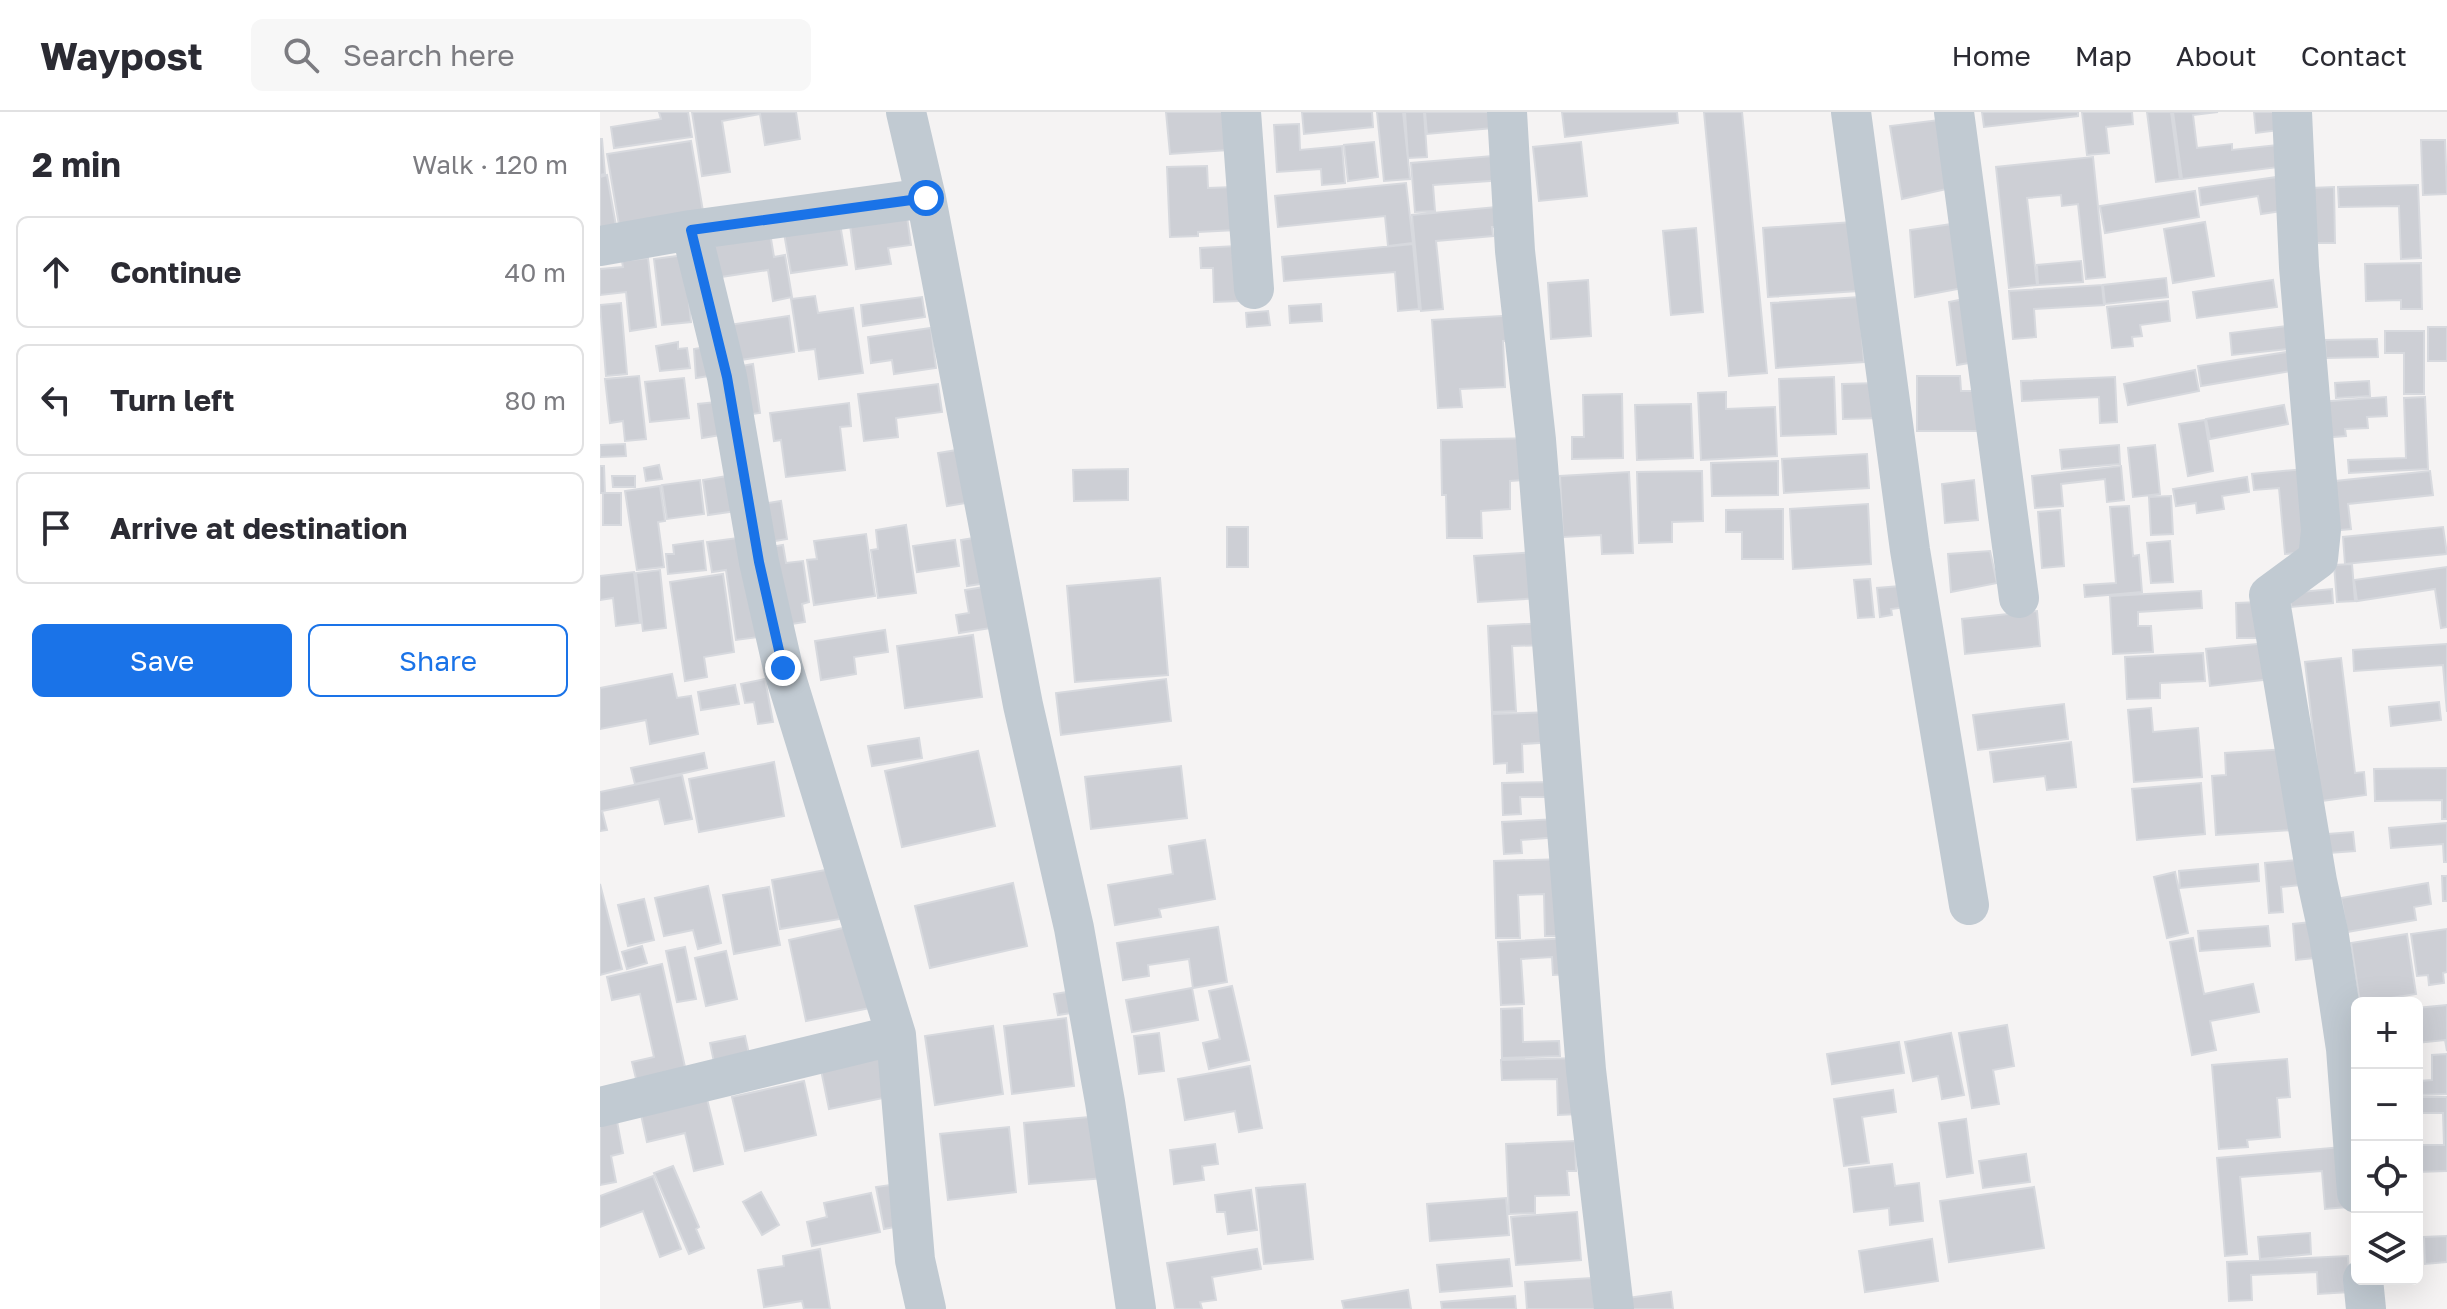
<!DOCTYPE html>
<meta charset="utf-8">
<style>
:root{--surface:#fff;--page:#f7f7f7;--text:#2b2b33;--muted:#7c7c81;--line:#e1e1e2;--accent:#1a73e8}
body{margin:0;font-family:"Golos Text",sans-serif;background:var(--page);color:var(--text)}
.controls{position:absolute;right:24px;bottom:24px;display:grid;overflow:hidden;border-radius:12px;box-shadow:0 8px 32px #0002}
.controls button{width:72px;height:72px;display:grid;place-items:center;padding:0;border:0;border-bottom:2px solid var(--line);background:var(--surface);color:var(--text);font:40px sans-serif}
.stop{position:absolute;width:24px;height:24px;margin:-18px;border:6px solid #1a73e8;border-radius:50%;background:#fff}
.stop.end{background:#1a73e8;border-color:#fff;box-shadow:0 2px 8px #0008}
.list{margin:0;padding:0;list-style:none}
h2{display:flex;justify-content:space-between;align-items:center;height:104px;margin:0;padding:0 32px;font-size:34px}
h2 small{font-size:26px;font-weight:400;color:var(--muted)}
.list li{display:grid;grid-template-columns:52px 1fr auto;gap:24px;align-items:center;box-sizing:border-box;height:112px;margin:0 16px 16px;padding:0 16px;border:2px solid var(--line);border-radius:12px}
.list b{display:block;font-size:30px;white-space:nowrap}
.list em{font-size:26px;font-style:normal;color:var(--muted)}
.actions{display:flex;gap:16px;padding:24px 32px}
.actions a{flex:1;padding:18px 0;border:2px solid var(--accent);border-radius:12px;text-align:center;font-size:28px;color:var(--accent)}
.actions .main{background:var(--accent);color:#fff}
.icon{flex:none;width:44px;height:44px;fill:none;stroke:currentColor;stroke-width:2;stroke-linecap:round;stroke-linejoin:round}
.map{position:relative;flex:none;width:1847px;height:1197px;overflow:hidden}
header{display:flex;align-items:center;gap:48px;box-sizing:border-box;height:112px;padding:0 40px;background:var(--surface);border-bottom:2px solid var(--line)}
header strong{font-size:38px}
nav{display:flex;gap:44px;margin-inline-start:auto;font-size:28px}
.search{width:560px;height:72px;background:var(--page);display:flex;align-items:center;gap:20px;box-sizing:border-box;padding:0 28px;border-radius:12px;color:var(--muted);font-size:30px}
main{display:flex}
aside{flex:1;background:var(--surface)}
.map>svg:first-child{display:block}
</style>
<header>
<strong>Waypost</strong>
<div class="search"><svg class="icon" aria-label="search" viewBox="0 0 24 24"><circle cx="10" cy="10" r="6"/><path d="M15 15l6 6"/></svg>Search here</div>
<nav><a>Home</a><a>Map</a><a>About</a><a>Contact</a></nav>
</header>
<main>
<aside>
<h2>2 min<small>Walk · 120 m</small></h2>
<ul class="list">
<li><svg class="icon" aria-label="ahead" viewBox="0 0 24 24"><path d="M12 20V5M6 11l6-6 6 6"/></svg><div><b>Continue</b></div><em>40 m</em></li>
<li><svg class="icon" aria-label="left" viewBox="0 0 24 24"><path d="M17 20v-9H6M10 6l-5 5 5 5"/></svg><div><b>Turn left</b></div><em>80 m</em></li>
<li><svg class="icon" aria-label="arrive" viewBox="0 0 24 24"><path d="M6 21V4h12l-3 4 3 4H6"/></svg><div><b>Arrive at destination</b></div></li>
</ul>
<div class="actions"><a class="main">Save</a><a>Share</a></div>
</aside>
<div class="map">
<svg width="1847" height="1197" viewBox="0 0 1847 1197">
<rect width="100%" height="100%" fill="#f5f3f3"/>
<path fill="#cdcfd5" stroke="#d7d9de" stroke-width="2" d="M59 0H88L92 25 14 36 11 15 61 7Z
M92 0H196L200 27 165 33 160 2 122 9 130 60 102 64Z
M566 0H625L628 38 570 42Z
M702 0H772L773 15 704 22Z
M777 0H803L810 67 784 69Z
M805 0H824L827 45 808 46Z
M825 0H914L915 14 827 22Z
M962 0H1077L1078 11 965 25Z
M1104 0H1142L1167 261 1129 264Z
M1382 0H1478V4L1384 15Z
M1482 0H1532L1533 12 1506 15 1509 41 1487 43Z
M1547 0H1571L1580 67 1556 70Z
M1573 0H1618L1593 3 1597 36 1632 32V38L1677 33 1679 55 1582 67Z
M1654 0H1678L1680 18 1656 21Z
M1339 8 1351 76 1302 87 1290 14Z
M699 12 700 38 742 34 745 71 722 73 721 57 677 60 674 13Z
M0 27H2L5 62 0 63Z
M1821 28H1845L1847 82 1823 83Z
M91 29 105 111 21 125 7 42Z
M774 30 778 65 748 69 744 33Z
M981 30 987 84 939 89 933 35Z
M916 42 918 67 833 73 835 99 815 100 811 51Z
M1493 45 1505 165 1486 167 1478 92 1462 94 1461 83 1427 86 1437 173 1409 176 1396 55Z
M607 54 608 76 634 75 636 118 598 120V124L570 125 567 55Z
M7 63 18 125 0 128V65Z
M1677 65 1682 99 1661 102 1658 84 1601 93 1599 76Z
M806 71 813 131 788 134 785 104 678 115 675 84Z
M1818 73 1821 146 1801 147 1799 94 1739 95 1738 75Z
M1734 75 1735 131H1711V76Z
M1595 79 1599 105 1505 121 1500 94Z
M896 95 898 115H892L893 124 836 129 843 197 821 199 812 103Z
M307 105 311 133 288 136 291 152 256 157 250 113Z
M1253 110 1258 179 1168 185 1163 116Z
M1605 110 1614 164 1573 171 1564 117Z
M240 112 247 153 191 161 184 121Z
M1352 112 1363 176 1315 185 1310 118Z
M1096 116 1103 200 1071 203 1063 119Z
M170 121 174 145 185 143 192 185 173 189 168 158 114 166 108 130Z
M813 132 819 197 798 199 795 160 684 169 682 145Z
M637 134 639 189 614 190 613 156H601L600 136Z
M92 142 87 171 91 210 62 213 54 147Z
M48 146 56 215 30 219 26 180 0 183V157L23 155 22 149Z
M1481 149 1483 170 1438 173 1437 153Z
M1821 151 1822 197H1801V188L1766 189 1765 152Z
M1566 166 1568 185 1505 192 1503 173Z
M988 168 991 224 951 227 948 171Z
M1673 168 1677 195 1597 206 1593 180Z
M1502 173 1504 193 1434 197 1436 225 1413 227 1409 179Z
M215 184 218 201 253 196 263 261 219 267 215 237 199 239 191 187Z
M322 185 325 205 263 214 261 193Z
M1259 185 1264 250 1176 256 1171 191Z
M1364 187 1375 250 1357 253 1349 190Z
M1568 189 1570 209 1540 213 1542 224 1532 225 1533 234 1512 236 1507 195Z
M21 191 27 262 6 264 0 193Z
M721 192 722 209 690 211 689 194Z
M668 199 670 213 647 215 646 201Z
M919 203 920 228 903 229 905 275 860 277 862 295 838 296 832 208Z
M189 204 194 240 127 250 122 214Z
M1686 214 1688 237 1632 243 1630 221Z
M1828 215H1847V249H1828Z
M331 216 336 256 294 262 292 248 271 251 268 225Z
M1785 219H1824V282H1804V241H1785Z
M1777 227 1778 245 1726 246 1725 228Z
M78 230V237L87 236 90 256 60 259 56 234Z
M106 235 109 264 96 266 94 237Z
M1687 240 1691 259 1601 274 1598 254Z
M153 252 160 301 138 304 130 256Z
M1595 258 1599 279 1528 293 1524 272Z
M39 264 46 327 25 329 23 309 10 311 5 267Z
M1317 264H1360L1361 279H1381V319H1317Z
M1234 265 1236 322 1181 324 1179 267Z
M1515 265 1517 310 1500 311 1499 285 1422 289 1421 269Z
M84 266 89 306 50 310 45 270Z
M1769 269 1770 284 1736 286 1735 271Z
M1280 271 1281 306 1243 307 1242 272Z
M338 272 342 300 296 306 298 325 264 329 258 282Z
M1126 280V297L1175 295 1177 344 1101 348 1098 281Z
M1022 282 1023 346 972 347V325H984L983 283Z
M1786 285 1787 304 1767 305 1768 316 1745 317 1746 324 1720 326 1718 290Z
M1825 285 1828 357 1749 361 1748 348 1806 346 1804 286Z
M116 290 121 323 102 326 98 292Z
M249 291 251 314 240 315 245 358 186 365 181 328 174 329 170 301Z
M1091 292 1093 346 1037 348 1035 293Z
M1684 293 1688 312 1610 327 1606 307Z
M1605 308 1613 359 1588 364 1579 312Z
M932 326 923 368 910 369V397L881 399 882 426H847L846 383H842L841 328Z
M25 332 26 344 0 345V333Z
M1519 333 1520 352 1462 357 1460 338Z
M1555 333 1560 382 1533 385 1528 336Z
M357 338 366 391 347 394 338 341Z
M1267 342 1269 376 1184 381 1182 347Z
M1178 349V383L1112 384 1111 351Z
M59 353 62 367 46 369 44 356Z
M0 354H4L5 381H0Z
M1521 354 1524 388 1507 390 1505 367 1461 372 1463 394 1435 396 1432 364Z
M528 357V388L474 389 473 358Z
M1705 357 1713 439 1685 442 1679 376 1654 378 1652 362Z
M1102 359 1103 409 1072 410V430L1039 431 1037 360Z
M1830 359 1833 383 1748 392 1751 417 1731 419 1726 370Z
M1029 360 1033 441 1002 442 1001 423 963 425 960 364Z
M139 362 144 398 108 403 103 368Z
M12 364H35V375H13Z
M1647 365 1649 380 1622 384 1624 397 1597 401 1596 391 1576 394 1573 377Z
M100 368 104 402 67 407 62 373Z
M1374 368 1378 408 1345 411 1342 372Z
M60 374 65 409 58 410 64 455 37 458 25 379Z
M3 381H21V413H3Z
M1571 384 1573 422 1551 423 1549 385Z
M181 389 187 427 163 431 156 393Z
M1268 392 1271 452 1193 457 1190 397Z
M1529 394 1533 444 1539 443 1542 480 1485 485 1484 473 1516 471 1510 395Z
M1183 397V447H1142V420H1126V398Z
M1460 398 1464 454 1442 456 1438 400Z
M306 413 316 481 278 486 271 438 278 437 276 418Z
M627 415H648V455H627Z
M1843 415 1847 442 1745 452 1743 425Z
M266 422 275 484 214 493 207 448 217 447 214 429Z
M145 425 159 525 136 528 126 458 112 460 107 430Z
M380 425 387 471 367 474 361 428Z
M355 428 359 454 317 460 313 434Z
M103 429 106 458 68 462 66 442H74L73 433Z
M1570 429 1573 470 1551 471 1547 431Z
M183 433 186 451 203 449 209 490 202 492 205 510 178 514 165 436Z
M1390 439 1397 471 1351 480 1348 442Z
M937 440 941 486 878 490 874 444Z
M1752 452 1755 489 1737 490 1734 453Z
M1847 455V515L1841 516 1835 477 1757 489 1754 468Z
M60 458 66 516 43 519 36 461Z
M34 460 40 511 16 514 13 486 0 488V464Z
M123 462 134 540 104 545 107 565 85 569 70 470Z
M560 466 568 563 475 570 467 474Z
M1270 467 1274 505 1258 506 1254 468Z
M1312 473 1314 494 1291 497 1292 503 1280 505 1277 476Z
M390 474 397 515 359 521 356 503 369 501 365 478Z
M1732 477 1733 491 1691 495 1690 481Z
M1601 479 1602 496 1538 500V514H1551L1553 540 1513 542 1510 484Z
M1661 490 1662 526H1637L1636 491Z
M1437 499 1440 534 1365 542 1362 507Z
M946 511 947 533 912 534 916 599 892 600 888 514Z
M285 518 288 540 254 545 256 562 221 568 215 529Z
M373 523 382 585 305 596 297 534Z
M1667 531 1671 567 1610 574 1606 537Z
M1847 532V600L1843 553 1754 559 1753 538Z
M1603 541 1605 569 1560 571V586L1527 587 1525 545Z
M1741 546 1755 661 1764 660 1766 683 1721 689 1705 550Z
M72 562 77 586 91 584 98 622 50 632 46 608 0 617V576Z
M165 567 173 610 158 612 154 590 145 591 141 572Z
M566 567 571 609 461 623 456 581Z
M135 573 139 592 101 598 98 580Z
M1839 590 1841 608 1791 614 1789 595Z
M1464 592 1468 627 1378 638 1373 603Z
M1551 596 1553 620 1598 616 1602 665 1534 670 1528 598Z
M953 600 954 630 922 632 923 660 907 661V651L894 652 892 602Z
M319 626 322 646 272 654 268 634Z
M1471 630 1476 675 1447 678 1445 664 1394 670 1390 640Z
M1687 637 1693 718 1616 723 1612 664 1626 663 1625 641Z
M378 639 395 714 302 735 285 659Z
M104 641 107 656 35 672 31 656Z
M174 650 184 704 99 720 89 667Z
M581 654 587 706 491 717 485 665Z
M1847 656V707H1842V688L1775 689 1774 657Z
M82 663 92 707 65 712 59 687 2 699 7 718 0 719V680Z
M956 670V685H920L921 702 903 703 902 671Z
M1601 671 1605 722 1537 728 1532 677Z
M958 707 959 725 921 728 922 741 904 742 902 710Z
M1847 711V750H1844L1843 732 1791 736 1789 716Z
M1753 720 1755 739 1729 741 1728 722Z
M605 728 615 787 559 797 561 805 515 813 508 773 573 762 569 734Z
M967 747 969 824H945L944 782 918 783 920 826H896L894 749Z
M1698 748 1700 773 1681 775 1683 800 1669 801 1665 751Z
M1658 752 1659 769 1580 776 1579 759Z
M231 757 240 807 180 817 172 768Z
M1575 760 1588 821 1567 826 1554 765Z
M1842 764H1847V789H1843Z
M413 771 427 834 330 856 315 794Z
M1828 771 1831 792 1814 795 1816 808 1747 820 1741 786Z
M0 772 22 857 0 863Z
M108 774 121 831 98 837 93 818 64 824 55 786Z
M169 775 180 833 134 842 123 783Z
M44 787 54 828 28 834 18 793Z
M1711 810 1714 846 1696 848 1693 812Z
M252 814 270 896 206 909 189 828Z
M1668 814 1670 834 1600 839 1598 819Z
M618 815 627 870 593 876 589 847 548 853 549 864 523 868 517 831Z
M1847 817V860L1843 861 1844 871 1829 873 1828 863 1817 864 1811 822Z
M1807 822 1816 882 1760 891 1751 831Z
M969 826 971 862 953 863 952 845 921 847 924 892 901 893 898 830Z
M1593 826 1604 882 1653 872 1659 900 1610 909 1616 938 1592 943 1570 830Z
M42 834 47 851 27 857 22 840Z
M85 835 96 887 77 890 66 839Z
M126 839 137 887 106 894 95 846Z
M62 852 87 964 38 975 32 950 54 945 40 882 12 888 7 865Z
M632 874 649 948 609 957 603 931 620 927 609 879Z
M592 876 598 908 532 920 526 888Z
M480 878 484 899 458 903 454 882Z
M1847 893V939L1845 928 1817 931V896Z
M922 896 923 930 959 929 960 944 902 946 901 897Z
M466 906 474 974 412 982 404 914Z
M1407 913 1414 954 1393 958 1399 992 1372 996 1359 921Z
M393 914 403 982 335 993 325 924Z
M559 921 564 959 539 962 534 924Z
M1351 921 1364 983 1342 987 1338 964 1313 969 1305 930Z
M145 924 149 942 114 950 110 931Z
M1299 930 1304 961 1232 972 1227 942Z
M279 940 288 985 229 997 220 953Z
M1847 942V982L1819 983V969L1832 968V943Z
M978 946 979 1002 958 1003 957 967 902 968 901 948Z
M1687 947 1690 985 1677 986 1680 1025 1647 1028 1648 1035 1619 1037 1612 953Z
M650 954 662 1016 639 1020 635 999 585 1008 578 967Z
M204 969 216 1023 145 1039 132 985Z
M1293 978 1296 1000 1262 1005 1269 1051 1244 1054 1234 987Z
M106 983 123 1052 94 1059 85 1021 47 1030 40 998Z
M1817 985H1847V1059L1817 1060V1033H1844L1843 1001H1817Z
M16 1004 23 1041 11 1044 16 1070 0 1073V1008Z
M500 1004 505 1066 429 1072 424 1011Z
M1366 1007 1373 1061 1347 1065 1339 1011Z
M409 1015 416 1080 348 1088 340 1022Z
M975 1029 976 1059H967L969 1083 935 1084V1101L909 1102 906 1032Z
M615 1032 618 1052 602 1054 604 1068 574 1072 570 1038Z
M1742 1035 1747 1095 1725 1097 1722 1059 1640 1065 1647 1142 1625 1144 1617 1046Z
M1426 1042 1430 1070 1383 1076 1379 1049Z
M1292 1052 1295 1074 1319 1071 1323 1109 1290 1113 1289 1096 1254 1100 1249 1057Z
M73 1054 99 1115 96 1117 104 1136 89 1142 54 1061Z
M53 1064 81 1137 60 1145 43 1099 0 1115V1084Z
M297 1072 305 1113 284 1117 276 1075Z
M705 1072 713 1147 664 1152 656 1076Z
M1434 1075 1444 1136 1349 1150 1340 1089Z
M651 1078 657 1118 628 1122 625 1100H617L615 1083Z
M161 1080 179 1113 162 1123 143 1090Z
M271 1081 280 1120 212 1134 207 1110 227 1105 224 1091Z
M906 1086 909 1123 830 1129 827 1092Z
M977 1100 981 1148 916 1153 911 1105Z
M1710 1121 1711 1142 1660 1147 1658 1125Z
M1847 1124V1150L1825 1152 1824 1125Z
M1332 1127 1338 1169 1265 1180 1259 1139Z
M220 1137 230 1197H204L202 1189 164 1195 158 1158 184 1154 183 1144Z
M657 1137 661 1157 612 1165 616 1188 600 1190 602 1197H575L567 1151Z
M1748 1144 1750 1180 1718 1182 1717 1160 1651 1163 1652 1188 1629 1189 1627 1150Z
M909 1147 912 1174 840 1180 837 1153Z
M992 1166 995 1197H927L925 1170Z
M808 1178 811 1197H744L742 1189Z
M1071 1180 1073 1197H1028L1027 1186Z
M915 1184 916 1197H842L841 1190Z"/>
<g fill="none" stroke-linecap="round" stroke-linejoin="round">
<path stroke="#c1cad2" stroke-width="40" d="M306 0 326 86 423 593 474 816 505 990 536 1197
M641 0 654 177
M907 0 915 139 936 328 986 958 1014 1197
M1251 0 1310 438 1369 793
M1354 0 1419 486
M1692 0 1699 155 1721 418 1718 447 1669 483 1717 769 1729 824 1746 937 1757 1081
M91 118 127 265 159 450 183 556 296 923 315 1148 326 1197
M0 134 91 118 326 86
M0 995 296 923
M1763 1167 1766 1197"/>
</g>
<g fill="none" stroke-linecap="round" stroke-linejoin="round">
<path stroke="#1a73e8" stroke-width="10" d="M183 556 159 450 127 265 91 118 326 86"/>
</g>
</svg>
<div class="controls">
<button>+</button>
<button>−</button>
<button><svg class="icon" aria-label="locate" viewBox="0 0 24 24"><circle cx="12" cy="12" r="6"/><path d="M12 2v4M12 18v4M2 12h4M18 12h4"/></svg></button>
<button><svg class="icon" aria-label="layers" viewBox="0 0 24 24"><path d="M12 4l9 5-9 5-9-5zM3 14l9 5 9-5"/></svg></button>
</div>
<div class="stop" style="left:326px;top:86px"></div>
<div class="stop end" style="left:183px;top:556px"></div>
</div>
</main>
